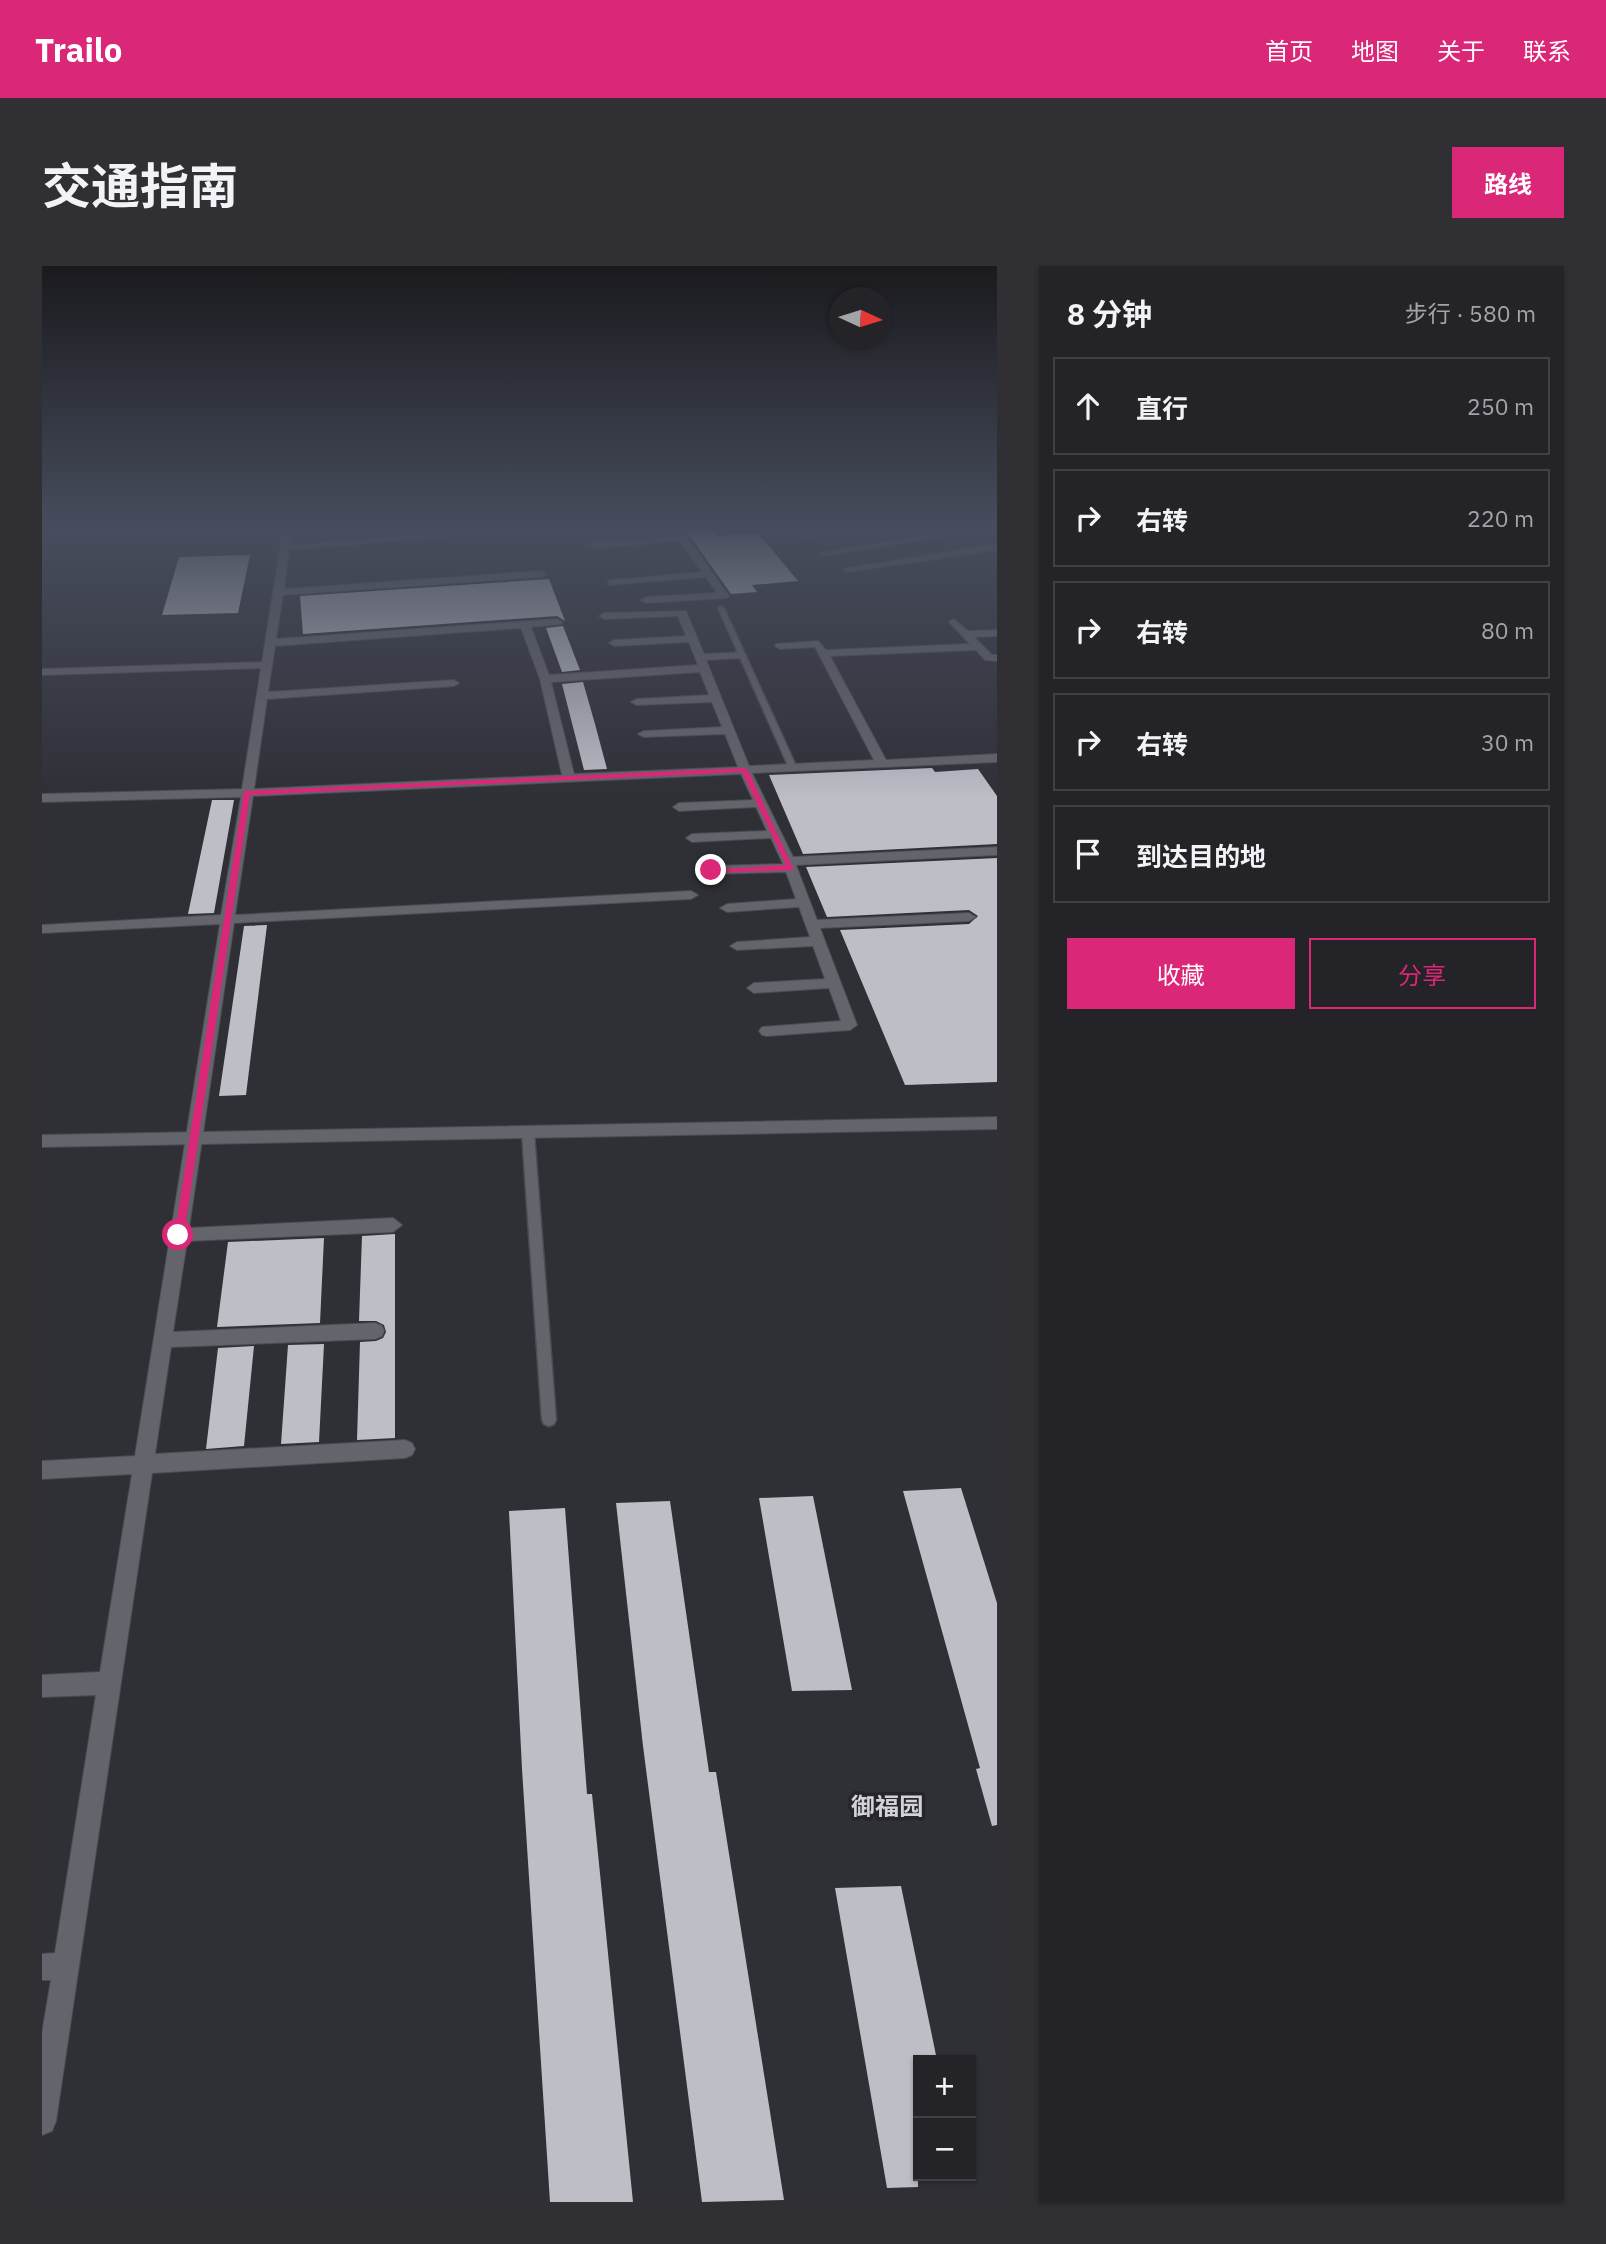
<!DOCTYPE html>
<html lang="zh">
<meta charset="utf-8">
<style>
:root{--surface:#232328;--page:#2f2f34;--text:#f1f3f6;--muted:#a3a4a8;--line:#404045;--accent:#db2777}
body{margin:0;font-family:"IBM Plex Sans","Noto Sans SC",sans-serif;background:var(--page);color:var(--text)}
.controls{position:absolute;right:21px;bottom:21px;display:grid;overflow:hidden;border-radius:0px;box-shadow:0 2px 5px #0004}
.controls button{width:63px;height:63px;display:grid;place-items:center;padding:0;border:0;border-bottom:2px solid var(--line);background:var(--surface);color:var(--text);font:35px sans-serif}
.compass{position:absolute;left:787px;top:21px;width:63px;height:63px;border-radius:50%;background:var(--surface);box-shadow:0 2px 5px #0004;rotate:94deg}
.stop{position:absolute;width:21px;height:21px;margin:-16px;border:5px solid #db2777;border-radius:50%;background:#fff}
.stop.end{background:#db2777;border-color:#fff;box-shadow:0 2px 7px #0008}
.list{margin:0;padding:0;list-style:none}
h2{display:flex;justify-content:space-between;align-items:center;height:91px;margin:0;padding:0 28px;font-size:30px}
h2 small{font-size:23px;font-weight:400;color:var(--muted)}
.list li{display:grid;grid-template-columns:46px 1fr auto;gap:21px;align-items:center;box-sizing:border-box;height:98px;margin:0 14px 14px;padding:0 14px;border:2px solid var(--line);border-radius:0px}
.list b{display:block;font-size:26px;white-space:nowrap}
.list em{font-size:23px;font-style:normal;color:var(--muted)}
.actions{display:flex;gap:14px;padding:21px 28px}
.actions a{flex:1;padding:16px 0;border:2px solid var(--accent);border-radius:0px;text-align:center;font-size:24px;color:var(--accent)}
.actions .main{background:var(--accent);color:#fff}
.icon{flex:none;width:38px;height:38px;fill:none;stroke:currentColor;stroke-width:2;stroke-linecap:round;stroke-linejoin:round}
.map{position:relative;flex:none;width:955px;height:1936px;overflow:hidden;border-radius:0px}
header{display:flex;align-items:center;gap:42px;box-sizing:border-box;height:98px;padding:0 35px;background:var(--accent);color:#fff}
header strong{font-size:33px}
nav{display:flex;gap:38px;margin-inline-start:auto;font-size:24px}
.intro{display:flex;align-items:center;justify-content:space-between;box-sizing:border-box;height:168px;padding:0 42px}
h1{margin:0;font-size:49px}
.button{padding:18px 32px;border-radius:0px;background:var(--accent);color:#fff;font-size:24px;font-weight:700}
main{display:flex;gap:42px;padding:0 42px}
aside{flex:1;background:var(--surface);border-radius:0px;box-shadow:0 2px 5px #0004}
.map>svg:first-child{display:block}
</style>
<header>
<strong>Trailo</strong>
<nav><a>首页</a><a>地图</a><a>关于</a><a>联系</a></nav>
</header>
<div class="intro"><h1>交通指南</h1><a class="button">路线</a></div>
<main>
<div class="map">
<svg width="955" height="1936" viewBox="0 0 955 1936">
<rect width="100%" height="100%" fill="#2f2f36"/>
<path fill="#bebec7" d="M643 263H671L675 270 716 267 756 315 710 319 715 326 689 328Z
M208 289 196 347 120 349 137 291Z
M507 313 523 355 515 350 261 368 258 330Z
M521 360 538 404 520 406 504 362Z
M541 416 553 458 565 503 542 504 520 418Z
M890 502 893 506 936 503 955 530V578L761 588 727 509Z
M170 534H192L172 647 146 648Z
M955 592V816L863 819 798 664 927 658 936 650 927 644 785 651 764 601Z
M225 659 204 829 177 830 202 660Z
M353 968V1172L315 1174 318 1076 334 1075 341 1072 344 1066 342 1059 334 1055H317L320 970Z
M282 972 278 1057 175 1061 186 976Z
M282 1078 277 1176 239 1178 246 1079Z
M212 1080 202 1180 164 1183 176 1082Z
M919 1222 955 1337V1559L950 1560 934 1503 938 1502 861 1225Z
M771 1230 810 1424 750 1425 717 1232Z
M628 1235 667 1506H674L742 1934 660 1936 601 1480 574 1237Z
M523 1242 545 1528H550L591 1936H508L480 1503 467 1245Z
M859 1620 895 1794H876V1921L845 1922 793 1622Z"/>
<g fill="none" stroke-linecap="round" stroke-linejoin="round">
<g stroke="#4c4b51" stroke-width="3">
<path id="service" d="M679 340 682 342 755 502 754 504 747 502 676 342Z
M486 863 492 867 514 1154 512 1158 507 1160 502 1158 500 1154 480 867Z"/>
</g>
<g stroke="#4c4b51" stroke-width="2">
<path id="minor" d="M241 263H250L248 279 451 263H494L247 284 242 323 499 305 504 308 499 311 241 329 234 373 515 353 520 356 519 358 489 361 507 409 656 399 647 376 572 380 567 377 572 374 644 370 636 350 562 353 557 350 562 347 644 345 662 388 700 386 705 389 700 392 664 394 707 500 832 494 773 381 738 383 733 380 734 378 776 375 784 384 928 378 907 356 912 353 926 365 955 364V370L932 371 950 389H955V395L943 394 934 384 788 390 844 494 955 488V496L710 507 751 591 955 581V589L754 599 775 654 927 647 934 651 927 655 778 662 815 759 808 764 725 770 720 769 717 765 720 761 799 755 787 722 712 727 705 722 712 717 783 713 771 680 695 684 688 680 695 676 768 671 757 641 685 646 678 642 685 638 754 633 744 606 669 608 662 604 669 600 741 598 729 572 650 576 644 572 650 568 725 565 714 541 637 545 631 541 637 537 711 534 699 508 211 530 193 649 649 625 656 629 649 633 192 657 147 962 351 952 360 959 351 966 145 975 131 1066 333 1057 340 1060 342 1065 340 1070 333 1073 129 1081 113 1188 363 1174 370 1177 373 1183 370 1189 363 1192 110 1207 14 1855 10 1865 0 1869V1767L9 1714H0V1688L13 1687 54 1429 0 1431V1409L58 1406 90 1208 0 1213V1195L93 1190 178 658 0 667V659L179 649 199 531 0 536V528L200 523 219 402 0 409V403L220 396ZM479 362 498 413 520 509 212 523 225 433 412 420 417 417 412 414 226 426 233 380ZM658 406 667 429 595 433 589 436 595 439 670 436 680 461 602 465 596 468 602 471 683 468 696 501 532 508 509 416Z
M630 263H639L687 330 685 332 604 337 599 334 604 331 675 327 664 311 566 319V315L569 314 660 306 638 275 553 282 548 279 553 276 634 270Z
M791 263H816L763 273 758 270Z
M923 263H947L782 290 777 287Z
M955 278V284L805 306 800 303Z"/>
</g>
<g stroke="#4c4b51" stroke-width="2">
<path id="tertiary" d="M955 851V863L0 881V869Z"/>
</g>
<use href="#service" fill="#64646c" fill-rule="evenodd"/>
<use href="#minor" fill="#64646c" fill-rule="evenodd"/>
<use href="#tertiary" fill="#64646c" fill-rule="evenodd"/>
</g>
<linearGradient id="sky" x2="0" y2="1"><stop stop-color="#1a1a1e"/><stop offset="0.49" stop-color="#474d5d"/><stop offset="1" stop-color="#474d5d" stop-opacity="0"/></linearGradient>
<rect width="955" height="534" fill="url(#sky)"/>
<path fill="#db2777" d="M702 502 706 504 752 604 669 607 664 604 744 599 700 506 208 529 142 969 132 972 202 525Z"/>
<g text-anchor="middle" stroke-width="7" stroke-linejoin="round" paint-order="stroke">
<g font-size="24" font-weight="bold" fill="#d3d2d7" stroke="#25252c">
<text x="845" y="1549">御福园</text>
</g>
</g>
</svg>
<div class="controls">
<button>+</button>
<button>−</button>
</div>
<svg class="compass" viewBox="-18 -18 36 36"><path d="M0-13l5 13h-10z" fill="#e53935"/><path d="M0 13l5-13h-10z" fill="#a3a4a8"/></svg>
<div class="stop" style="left:136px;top:969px"></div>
<div class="stop end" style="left:669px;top:604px"></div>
</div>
<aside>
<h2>8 分钟<small>步行 · 580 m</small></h2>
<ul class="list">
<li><svg class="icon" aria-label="ahead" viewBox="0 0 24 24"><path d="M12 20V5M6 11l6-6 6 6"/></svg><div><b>直行</b></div><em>250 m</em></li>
<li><svg class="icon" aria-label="right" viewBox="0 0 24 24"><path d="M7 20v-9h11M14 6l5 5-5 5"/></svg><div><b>右转</b></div><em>220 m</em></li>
<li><svg class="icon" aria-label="right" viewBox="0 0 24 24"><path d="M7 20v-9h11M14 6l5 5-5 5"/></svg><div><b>右转</b></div><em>80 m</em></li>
<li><svg class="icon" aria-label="right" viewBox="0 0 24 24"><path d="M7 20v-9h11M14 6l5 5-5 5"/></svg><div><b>右转</b></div><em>30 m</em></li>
<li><svg class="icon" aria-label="arrive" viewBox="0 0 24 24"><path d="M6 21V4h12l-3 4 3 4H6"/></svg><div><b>到达目的地</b></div></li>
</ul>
<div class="actions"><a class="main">收藏</a><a>分享</a></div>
</aside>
</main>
